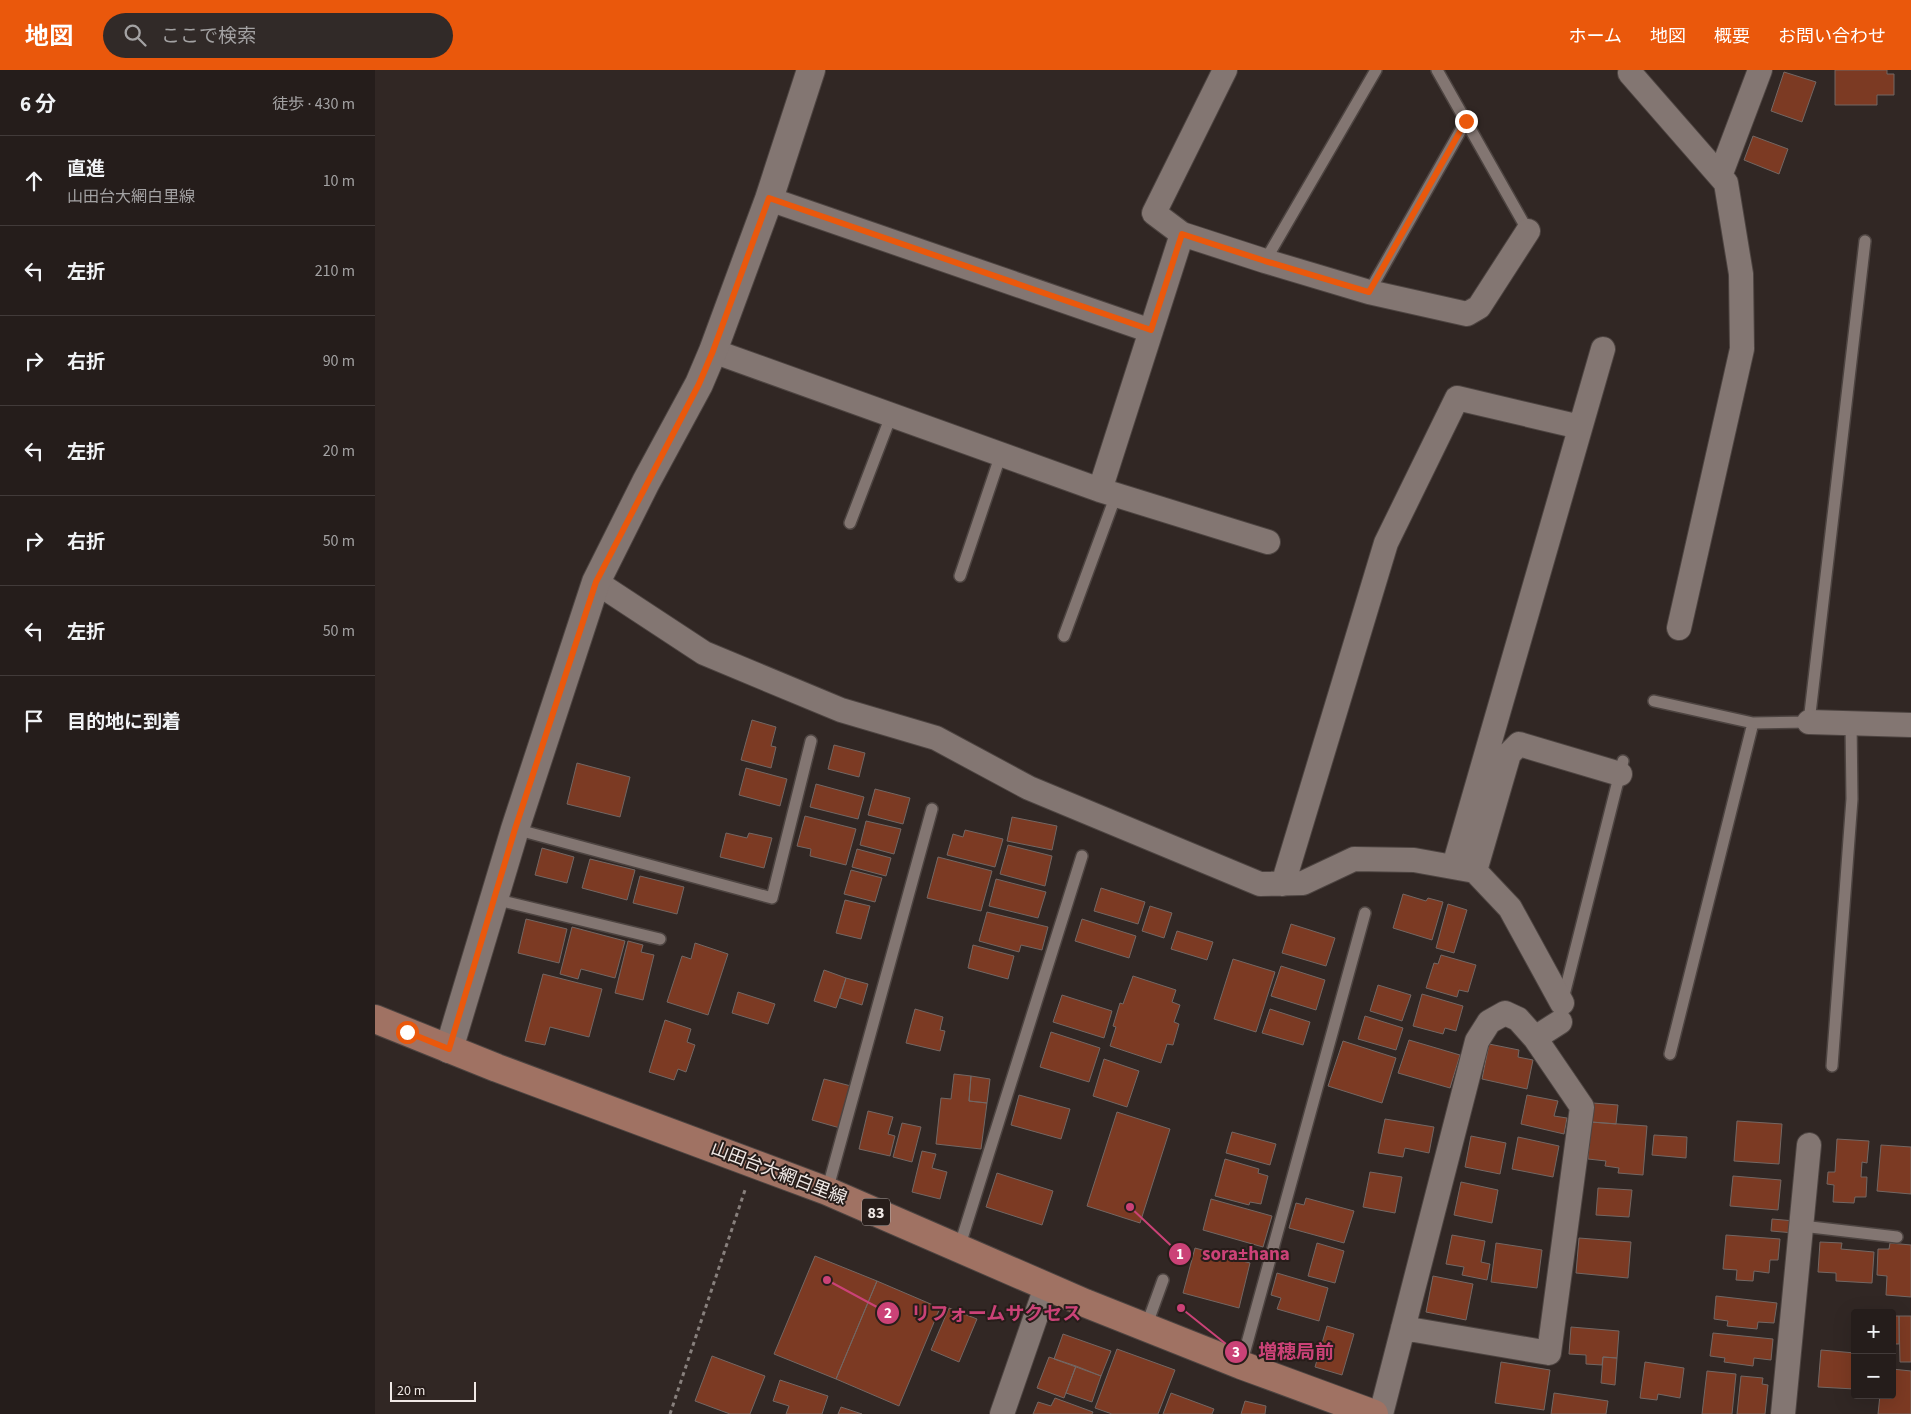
<!DOCTYPE html>
<html lang="ja">
<meta charset="utf-8">
<style>
:root{--surface:#251d1b;--page:#312a28;--text:#f1f3f6;--muted:#a3a2a3;--line:#423b3a;--accent:#ea580c}
body{margin:0;font-family:"Source Sans 3","Noto Sans JP",sans-serif;background:var(--page);color:var(--text)}
.controls{position:absolute;right:15px;bottom:15px;display:grid;overflow:hidden;border-radius:5px;box-shadow:0 5px 20px #0002}
.controls button{width:45px;height:45px;display:grid;place-items:center;padding:0;border:0;border-bottom:1px solid var(--line);background:var(--surface);color:var(--text);font:25px sans-serif}
.scale{position:absolute;left:15px;bottom:12px;width:86px;box-sizing:border-box;padding-left:5px;border:2px solid #f0e9e6;border-top:0;font-size:14px;line-height:18px;white-space:nowrap;color:#f0e9e6;-webkit-text-stroke:4px #271d1a;paint-order:stroke}
.stop{position:absolute;width:15px;height:15px;margin:-11px;border:4px solid #ea580c;border-radius:50%;background:#fff}
.stop.end{background:#ea580c;border-color:#fff;box-shadow:0 1px 5px #0008}
.list{margin:0;padding:0;list-style:none}
h2{display:flex;justify-content:space-between;align-items:center;height:65px;margin:0;padding:0 20px;font-size:21px}
h2 small{font-size:16px;font-weight:400;color:var(--muted)}
.list li{display:grid;grid-template-columns:32px 1fr auto;gap:15px;align-items:center;box-sizing:border-box;height:90px;padding:0 20px;border-top:1px solid var(--line)}
.list b{display:block;font-size:19px;white-space:nowrap}
.list p{margin:0;font-size:16px;white-space:nowrap;color:var(--muted)}
.list em{font-size:16px;font-style:normal;color:var(--muted)}
.icon{flex:none;width:28px;height:28px;fill:none;stroke:currentColor;stroke-width:2;stroke-linecap:round;stroke-linejoin:round}
.map{position:relative;flex:none;width:1536px;height:1344px;overflow:hidden}
header{display:flex;align-items:center;gap:30px;box-sizing:border-box;height:70px;padding:0 25px;background:var(--accent);color:#fff}
header strong{font-size:24px}
nav{display:flex;gap:28px;margin-inline-start:auto;font-size:18px}
.search{width:350px;height:45px;background:var(--page);display:flex;align-items:center;gap:12px;box-sizing:border-box;padding:0 18px;border-radius:28px;color:var(--muted);font-size:19px}
main{display:flex}
aside{flex:1;background:var(--surface)}
.map>svg:first-child{display:block}
</style>
<header>
<strong>地図</strong>
<div class="search"><svg class="icon" aria-label="search" viewBox="0 0 24 24"><circle cx="10" cy="10" r="6"/><path d="M15 15l6 6"/></svg>ここで検索</div>
<nav><a>ホーム</a><a>地図</a><a>概要</a><a>お問い合わせ</a></nav>
</header>
<main>
<aside>
<h2>6 分<small>徒歩 · 430 m</small></h2>
<ul class="list">
<li><svg class="icon" aria-label="ahead" viewBox="0 0 24 24"><path d="M12 20V5M6 11l6-6 6 6"/></svg><div><b>直進</b><p>山田台大網白里線</p></div><em>10 m</em></li>
<li><svg class="icon" aria-label="left" viewBox="0 0 24 24"><path d="M17 20v-9H6M10 6l-5 5 5 5"/></svg><div><b>左折</b></div><em>210 m</em></li>
<li><svg class="icon" aria-label="right" viewBox="0 0 24 24"><path d="M7 20v-9h11M14 6l5 5-5 5"/></svg><div><b>右折</b></div><em>90 m</em></li>
<li><svg class="icon" aria-label="left" viewBox="0 0 24 24"><path d="M17 20v-9H6M10 6l-5 5 5 5"/></svg><div><b>左折</b></div><em>20 m</em></li>
<li><svg class="icon" aria-label="right" viewBox="0 0 24 24"><path d="M7 20v-9h11M14 6l5 5-5 5"/></svg><div><b>右折</b></div><em>50 m</em></li>
<li><svg class="icon" aria-label="left" viewBox="0 0 24 24"><path d="M17 20v-9H6M10 6l-5 5 5 5"/></svg><div><b>左折</b></div><em>50 m</em></li>
<li><svg class="icon" aria-label="arrive" viewBox="0 0 24 24"><path d="M6 21V4h12l-3 4 3 4H6"/></svg><div><b>目的地に到着</b></div></li>
</ul>
</aside>
<div class="map">
<svg width="1536" height="1344" viewBox="0 0 1536 1344">
<rect width="100%" height="100%" fill="#312724"/>
<path fill="#7c3a23" stroke="#736763" d="M1460 0H1512V4H1519V25H1502V35H1460Z
M1409 2 1441 12 1427 52 1396 41Z
M1378 66 1413 79 1404 104 1369 90Z
M377 650 401 657 396 676 401 677 396 698 366 690Z
M459 675 490 683 484 707 453 699Z
M202 693 255 707 245 747 192 734Z
M371 698 412 709 405 736 364 725Z
M441 714 489 727 483 749 435 737Z
M500 719 535 728 528 754 493 745Z
M430 746 481 759 471 795 435 786 436 779 422 776Z
M637 747 682 756 677 780 632 771Z
M491 751 526 759 519 784 485 775Z
M590 760 628 769 620 797 572 785 578 764 588 767Z
M351 763 372 768 374 763 397 768 389 798 345 787Z
M633 775 677 786 670 816 625 804Z
M167 778 199 787 192 813 160 805Z
M482 779 516 788 511 806 477 797Z
M563 787 617 801 606 841 552 828Z
M215 789 260 800 252 830 207 818Z
M476 800 507 808 500 832 469 824Z
M265 806 309 817 302 844 258 833Z
M621 809 671 822 663 848 614 836Z
M726 818 770 832 763 854 719 841Z
M1028 824 1051 831 1053 828 1068 832 1057 870 1018 858Z
M470 830 495 836 486 869 461 863Z
M1073 834 1092 840 1079 883 1061 878Z
M775 836 797 843 789 868 767 861Z
M612 842 673 857 667 880 646 875 644 882 604 871Z
M151 849 192 859 184 893 143 883Z
M707 849 761 866 754 888 700 871Z
M916 854 960 868 951 896 907 883Z
M197 857 250 871 240 908 206 899 203 909 185 904Z
M802 861 838 872 832 890 796 879Z
M253 871 268 875 266 882 279 885 268 930 240 923Z
M320 873 353 884 333 945 292 932 307 886 316 889Z
M598 875 639 886 633 909 593 898Z
M1066 885 1101 895 1093 922 1084 920 1082 927 1051 918 1059 893 1063 894Z
M858 889 900 902 881 962 839 949Z
M906 896 950 910 941 940 896 926Z
M449 900 471 908 461 938 439 931Z
M168 904 227 919 214 967 175 957 170 975 150 971Z
M758 906 801 920 797 932 805 935 799 952 804 954 798 975 792 974 786 993 735 976 741 957 738 956 745 933 748 934Z
M471 908 493 914 487 935 465 928Z
M1003 915 1036 925 1027 951 995 941Z
M363 922 400 934 393 954 357 943Z
M1047 924 1088 936 1081 961 1070 958 1068 964 1038 956Z
M687 925 737 941 729 968 678 952Z
M540 939 568 947 565 960 570 961 565 981 531 973Z
M895 939 935 952 928 975 887 963Z
M990 946 1028 958 1021 980 983 969Z
M290 950 316 959 312 972 320 975 311 1002 303 999 299 1010 274 1002Z
M676 962 725 978 714 1012 665 997Z
M1034 970 1085 985 1075 1018 1023 1003Z
M968 971 1021 988 1007 1033 953 1016Z
M1114 974 1144 980 1143 987 1158 990 1152 1019 1107 1009Z
M729 989 764 1001 752 1037 718 1026Z
M579 1004 596 1006 594 1031 612 1033 606 1079 561 1074 566 1028 576 1029Z
M596 1006 615 1009 612 1033 594 1031Z
M449 1009 476 1016 465 1058 437 1050Z
M644 1025 695 1039 686 1069 636 1055Z
M1152 1025 1183 1031 1179 1046 1192 1048 1189 1064 1146 1054Z
M1218 1033 1243 1035 1241 1054 1216 1052Z
M493 1041 518 1047 513 1064 520 1066 515 1086 484 1079Z
M742 1042 795 1059 765 1153 712 1136Z
M1010 1049 1059 1057 1054 1083 1030 1078 1028 1087 1003 1083Z
M1362 1051 1407 1054 1404 1094 1359 1091Z
M1216 1052 1272 1056 1268 1105 1243 1103 1244 1098 1230 1096 1231 1091 1213 1089Z
M527 1053 546 1057 537 1092 518 1087Z
M857 1062 901 1074 895 1095 851 1083Z
M1279 1065 1312 1067 1311 1088 1277 1085Z
M1096 1066 1131 1073 1125 1104 1090 1097Z
M1143 1067 1184 1076 1178 1107 1137 1099Z
M1462 1069 1494 1071 1492 1093 1487 1092 1486 1107H1492L1491 1127H1480L1479 1133 1458 1132 1459 1115 1452 1114 1453 1102H1460Z
M1506 1075 1536 1077V1124L1502 1121Z
M547 1081 561 1084 557 1098 572 1102 565 1129 537 1122Z
M850 1089 884 1099 883 1103 893 1106 886 1134 875 1132 874 1135 840 1126Z
M995 1102 1027 1107 1020 1143 988 1137Z
M622 1103 678 1121 667 1155 611 1137Z
M1358 1106 1406 1110 1403 1140 1355 1136Z
M1086 1112 1123 1120 1117 1153 1079 1145Z
M1223 1118 1257 1120 1254 1147 1221 1145Z
M931 1128 979 1141 969 1173 914 1158 921 1133 929 1135Z
M836 1129 897 1146 888 1177 828 1160Z
M1397 1149 1420 1151 1419 1163 1396 1161Z
M1077 1165 1110 1171 1106 1192 1115 1194 1112 1210 1087 1205 1089 1197 1071 1194Z
M1351 1165 1405 1169 1403 1190H1395L1394 1203 1379 1201 1378 1211 1361 1210 1362 1200 1348 1199Z
M1204 1168 1256 1172 1253 1208 1201 1203Z
M1445 1172 1467 1173 1466 1179 1499 1182 1497 1213 1461 1211V1203L1443 1202Z
M942 1173 969 1181 960 1213 933 1206Z
M1121 1173 1167 1180 1162 1218 1116 1212Z
M1515 1173 1536 1175V1227L1511 1225 1512 1206 1502 1205 1503 1179H1514Z
M820 1178 875 1193 864 1238 808 1223Z
M440 1186 502 1211 461 1309 399 1284Z
M902 1203 953 1218 944 1251 902 1239 906 1228 896 1225Z
M1058 1206 1098 1214 1091 1250 1051 1242Z
M502 1211 565 1238 524 1336 461 1309Z
M1341 1226 1402 1233 1399 1253 1383 1252 1382 1259 1352 1256 1353 1251 1339 1249Z
M574 1238 602 1249 584 1292 556 1280Z
M1517 1246H1524V1274H1517Z
M1524 1246H1536V1292H1525Z
M952 1256 979 1264 967 1305 940 1297Z
M1196 1257 1244 1261 1242 1288 1228 1287 1227 1295 1211 1294V1285L1194 1284Z
M1338 1263 1398 1269 1396 1290 1379 1288 1378 1296 1349 1292 1350 1288 1335 1286Z
M688 1264 736 1281 726 1306 679 1289Z
M742 1279 800 1300 783 1344H737L720 1338Z
M1446 1280 1480 1283V1319L1443 1317Z
M337 1286 390 1306 375 1344H355L320 1331Z
M674 1287 701 1296 689 1328 662 1318Z
M1228 1287 1242 1288 1240 1315 1226 1313Z
M1126 1292 1175 1300 1169 1340 1120 1333Z
M1270 1292 1309 1298 1305 1328 1283 1324 1282 1330 1265 1328Z
M701 1296 726 1306 717 1332 691 1323Z
M1517 1299 1536 1301V1344H1503L1505 1325H1517Z
M1332 1301 1361 1304 1357 1344H1327Z
M1366 1306 1388 1308 1387 1314 1393 1315 1390 1344H1362Z
M405 1310 453 1326 447 1344H411L414 1336 398 1331Z
M796 1323 839 1339 837 1344H788Z
M1179 1323 1233 1331 1231 1344H1176Z
M680 1328 718 1342 717 1344H658L663 1332 676 1336Z
M870 1331 891 1336 890 1344H866Z
M466 1337 487 1344H463Z"/>
<g fill="none" stroke-linecap="round" stroke-linejoin="round">
<g stroke="#4d4441" stroke-width="14">
<path id="service" d="M1062 0 1153 161
M890 191 1001 0
M994 222 1091 51
M475 453 516 346
M585 506 626 384
M689 566 741 425
M1279 631 1378 653 1434 652 1490 171
M140 759 397 828 436 671
M119 829 285 869
M1188 929 1248 691
M1295 984 1378 653
M1457 996 1477 729 1476 652
M452 1121 557 739
M1427 1156 1522 1167
M584 1178 707 786
M771 1257 788 1210
M866 1295 990 843"/>
</g>
<g stroke="#4d4441" stroke-width="26">
<path id="minor" d="M850 0 779 143 807 164 890 191 994 222 1092 244 1104 237 1153 161
M1256 0 1255 3 1351 113 1366 204 1367 279 1304 558
M1345 106 1385 0
M394 129 776 261
M338 281 725 420 893 472
M725 420 807 164
M221 512 329 583 466 640 561 668 654 718 885 814 928 813 979 789 1039 790 1100 801 1135 838 1187 933
M1434 652 1536 655
M1079 796 1228 279
M1100 801 1134 684 1144 674 1245 704
M908 814 1011 473 1082 328 1205 357
M1160 968 1185 952
M627 1344 671 1217
M1006 1344 1102 971 1114 952 1130 943 1143 949 1160 968 1207 1037 1174 1283 1028 1258
M1408 1344 1434 1075"/>
</g>
<g stroke="#4d4441" stroke-width="30">
<path id="tertiary" d="M74 979 140 759 221 512 271 412 324 314 338 281 394 129 436 0"/>
</g>
<g stroke="#4d4441" stroke-width="30">
<path id="primary" d="M0 949 122 998 452 1121 710 1233 866 1295 999 1344"/>
</g>
<path stroke="#88807d" stroke-width="3" stroke-dasharray="4 4" stroke-linecap="butt" d="M295 1344 370 1120"/>
<use href="#service" stroke="#837672" stroke-width="11"/>
<use href="#minor" stroke="#837672" stroke-width="24"/>
<use href="#tertiary" stroke="#837672" stroke-width="28"/>
<use href="#primary" stroke="#a07263" stroke-width="28"/>
</g>
<g fill="none" stroke-linecap="round" stroke-linejoin="round">
<path stroke="#ea580c" stroke-width="6" d="M32 962 74 979 140 759 221 512 324 314 338 281 394 128 776 260 807 164 890 191 994 222 1091 51"/>
</g>
<g text-anchor="middle" stroke-width="4" stroke-linejoin="round" paint-order="stroke">
<rect fill="#271d1a" stroke="#b4aca9" stroke-width="1" x="487" y="1128.5" width="28" height="27" rx="4"/>
<g font-size="16" font-weight="bold" fill="#f0e9e6">
<text x="501" y="1148">83</text>
</g>
<g font-size="18" fill="#f0e9e6" stroke="#271d1a">
<text transform="translate(404 1103) rotate(21)" y="6">山田台大網白里線</text>
</g>
</g>
<path fill="none" stroke="#cb4277" stroke-width="2" d="M755 1137L805 1184M452 1210L513 1243M806 1238L861 1282"/>
<g fill="#cb4277" stroke="#271d1a" stroke-width="2">
<circle cx="755" cy="1137" r="5"/>
<circle cx="452" cy="1210" r="5"/>
<circle cx="806" cy="1238" r="5"/>
<circle cx="805" cy="1184" r="12"/>
<circle cx="513" cy="1243" r="12"/>
<circle cx="861" cy="1282" r="12"/>
</g>
<g font-size="15" text-anchor="middle" font-weight="bold" fill="#fff">
<text x="805" y="1189">1</text>
<text x="513" y="1248">2</text>
<text x="861" y="1287">3</text>
</g>
<g font-size="19" text-anchor="middle" font-weight="bold" fill="#cb4277" stroke="#271d1a" stroke-width="4" stroke-linejoin="round" paint-order="stroke">
<text x="871" y="1190">sora±hana</text>
<text x="621" y="1250">リフォームサクセス</text>
<text x="921" y="1288">増穂局前</text>
</g>
</svg>
<div class="controls">
<button>+</button>
<button>−</button>
</div>
<div class="scale">20 m</div>
<div class="stop" style="left:32px;top:962px"></div>
<div class="stop end" style="left:1091px;top:51px"></div>
</div>
</main>
